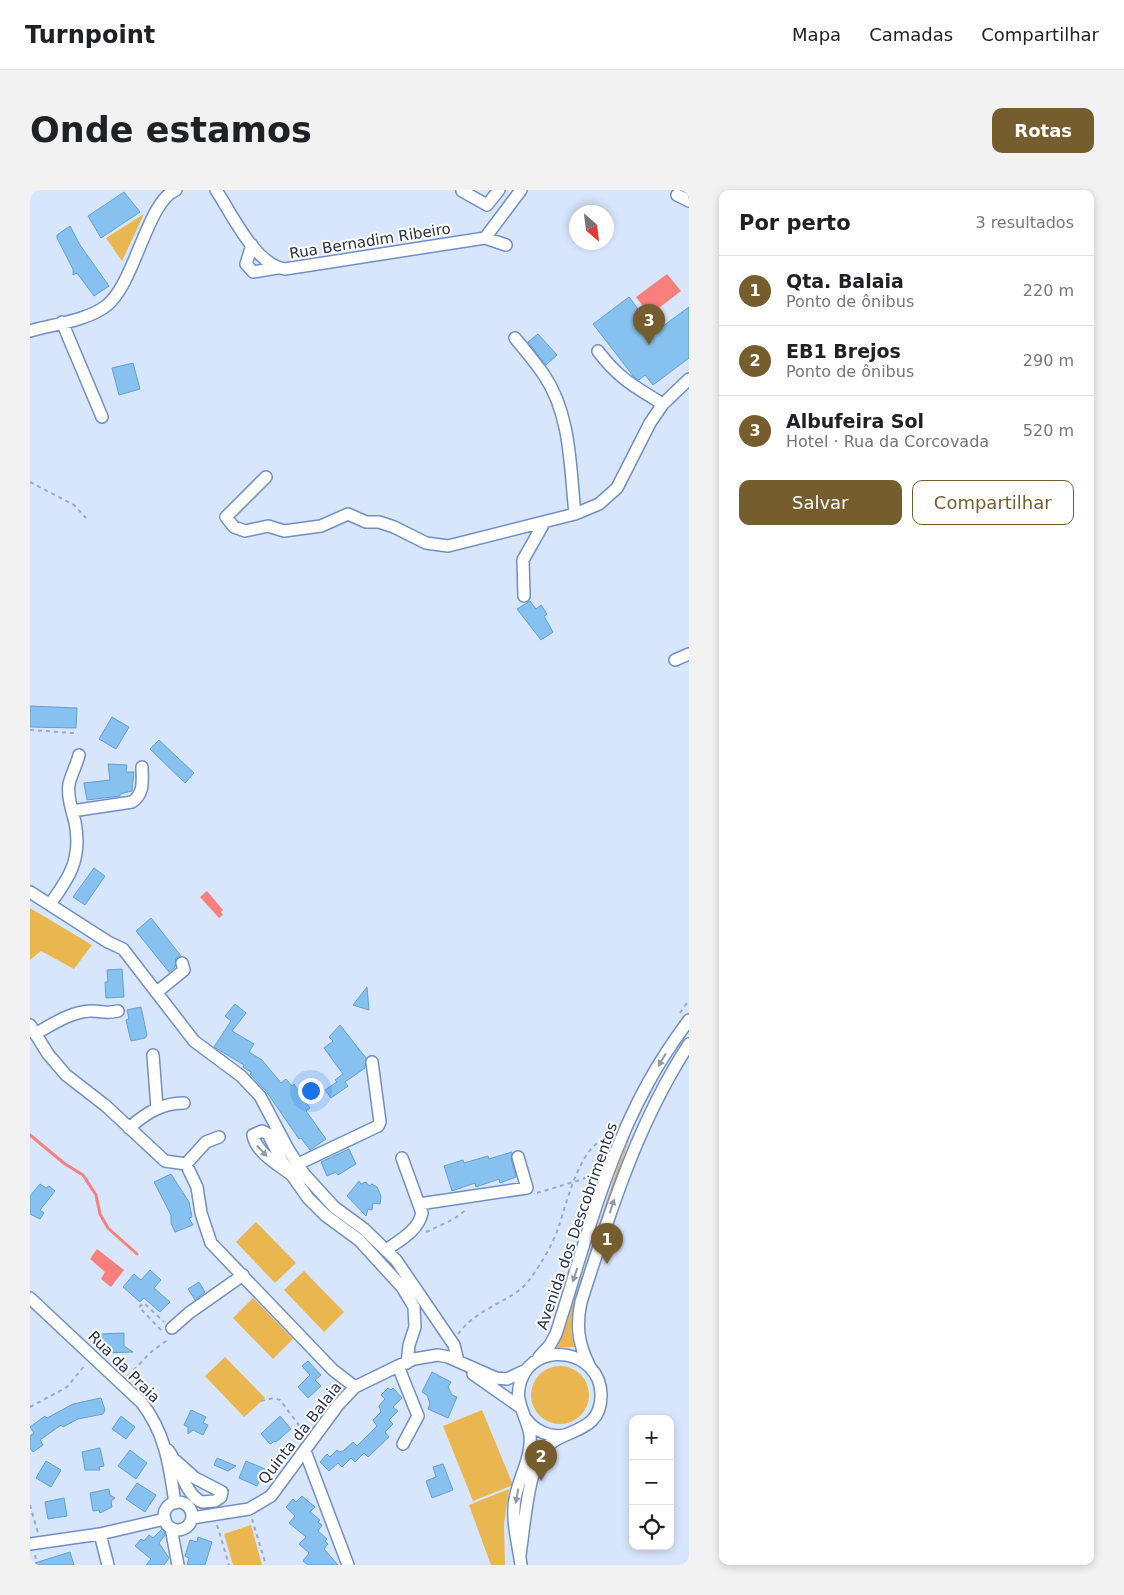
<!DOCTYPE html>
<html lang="pt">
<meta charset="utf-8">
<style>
:root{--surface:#fff;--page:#f2f2f2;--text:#202124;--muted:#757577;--line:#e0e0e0;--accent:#765d2e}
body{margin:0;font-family:"DejaVu Sans",sans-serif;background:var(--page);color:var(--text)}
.controls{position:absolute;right:15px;bottom:15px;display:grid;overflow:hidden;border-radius:10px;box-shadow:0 2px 8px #0003}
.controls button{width:45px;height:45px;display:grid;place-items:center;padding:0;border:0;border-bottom:1px solid var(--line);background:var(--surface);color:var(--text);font:25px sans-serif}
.compass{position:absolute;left:539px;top:15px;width:45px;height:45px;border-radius:50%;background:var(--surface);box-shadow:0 2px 8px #0003;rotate:152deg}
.you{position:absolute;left:280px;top:900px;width:18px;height:18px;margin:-12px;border:4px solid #fff;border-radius:50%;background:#1a73e8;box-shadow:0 0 0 8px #1a73e833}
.badge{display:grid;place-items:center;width:32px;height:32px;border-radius:50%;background:var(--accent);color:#fff;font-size:16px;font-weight:700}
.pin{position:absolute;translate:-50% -41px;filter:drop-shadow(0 1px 2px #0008)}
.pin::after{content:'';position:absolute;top:26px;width:18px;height:15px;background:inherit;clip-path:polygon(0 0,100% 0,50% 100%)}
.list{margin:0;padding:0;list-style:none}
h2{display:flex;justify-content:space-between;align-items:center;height:65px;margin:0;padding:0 20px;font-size:21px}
h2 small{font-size:16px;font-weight:400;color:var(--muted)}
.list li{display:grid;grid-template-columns:32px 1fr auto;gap:15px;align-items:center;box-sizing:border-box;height:70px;padding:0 20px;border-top:1px solid var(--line)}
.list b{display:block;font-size:19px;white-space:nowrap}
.list p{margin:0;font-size:16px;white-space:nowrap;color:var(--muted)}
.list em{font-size:16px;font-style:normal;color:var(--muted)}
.actions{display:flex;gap:10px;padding:15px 20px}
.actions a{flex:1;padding:11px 0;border:1px solid var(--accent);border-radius:10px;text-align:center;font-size:18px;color:var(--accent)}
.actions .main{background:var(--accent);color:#fff}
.icon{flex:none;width:28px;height:28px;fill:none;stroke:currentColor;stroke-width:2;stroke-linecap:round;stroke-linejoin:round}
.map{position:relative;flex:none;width:659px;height:1375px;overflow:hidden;border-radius:10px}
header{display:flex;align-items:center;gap:30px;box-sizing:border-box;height:70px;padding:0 25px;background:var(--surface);border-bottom:1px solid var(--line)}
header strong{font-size:24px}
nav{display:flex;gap:28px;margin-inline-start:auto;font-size:18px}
.intro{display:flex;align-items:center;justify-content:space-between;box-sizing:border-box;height:120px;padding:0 30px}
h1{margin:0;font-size:35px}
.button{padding:12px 22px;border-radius:10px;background:var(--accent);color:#fff;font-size:18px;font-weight:700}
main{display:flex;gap:30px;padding:0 30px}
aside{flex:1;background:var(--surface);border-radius:10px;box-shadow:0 2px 8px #0003}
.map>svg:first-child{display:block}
</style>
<header>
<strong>Turnpoint</strong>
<nav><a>Mapa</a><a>Camadas</a><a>Compartilhar</a></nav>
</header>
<div class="intro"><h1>Onde estamos</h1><a class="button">Rotas</a></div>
<main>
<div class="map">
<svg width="659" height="1375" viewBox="0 0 659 1375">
<rect width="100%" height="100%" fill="#d7e5fd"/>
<path fill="#e9b64f" d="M114 24 92 71 76 48Z
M0 718 62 755 44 779 11 761 0 770Z
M601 944 542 1125 541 1141 544 1157H526L535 1138 587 979Z
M226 1032 266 1073 245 1093 206 1052Z
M274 1081 314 1122 294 1142 254 1100Z
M223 1108 263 1149 243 1169 203 1128Z
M195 1167 235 1208 214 1227 175 1186Z
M501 1205a29 29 0 1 1 58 0a29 29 0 1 1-58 0Z
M452 1220 483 1295 443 1311 413 1236Z
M479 1299 474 1334 475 1375H461L439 1315Z
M221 1335 232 1375H203L194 1344Z"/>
<path fill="#f97f7d" d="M637 84 651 101 620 125 606 107Z
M177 701 193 720 191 722 193 725 189 728 170 707Z
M67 1059 94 1080 81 1097 71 1089 75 1082 60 1069Z"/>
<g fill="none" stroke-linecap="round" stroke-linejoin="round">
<path stroke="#f97f7d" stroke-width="3" d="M0 945 35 974 53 985 66 1005 70 1024 78 1038 107 1064"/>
</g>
<path fill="#86c1ef" stroke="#649fcb" d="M94 2 110 22 71 48 58 26Z
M40 36 50 55 79 96 64 106 47 83 43 85V79L27 48V45Z
M599 107 625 142 659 117V168L623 195 615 185 609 190 604 187 563 134Z
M508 144 527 165 516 175 498 152Z
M103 173 110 199 89 205 82 178Z
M500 411 506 419 511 415 517 424 514 426 523 442 511 450 487 419Z
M0 516 47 518 46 538 0 537Z
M82 527 99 537 86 559 69 549Z
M129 550 164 583 155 593 120 559Z
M78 574 97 575 96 582H104L102 601 90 604V606L57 610 54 593 80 590Z
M64 678 75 686 55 715 43 707Z
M121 728 151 766 146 768 145 777 139 782 106 741Z
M92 779 94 807 76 808 75 792H78L77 780Z
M337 797 339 820 323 815Z
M205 814 216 823 202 841 224 854 219 862 232 870 251 893 256 889 262 896 264 894 280 918 276 921 296 949 280 960 271 948 269 949 236 901 220 884 222 883 213 877 214 875 184 857 201 831 195 826Z
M111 817 117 845 115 848 101 851 96 830 99 829 97 820Z
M310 835 336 868 335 878 315 892 318 896 301 908 295 900 307 892 305 890 313 884 294 858 303 851 299 847Z
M319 959 326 974 308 985 306 982 297 986 291 972Z
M482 962 481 969 486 987 470 993 469 989 446 997 445 993 422 1001 414 976 433 970 434 973 458 966 459 969Z
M141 984 159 1012 162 1027 159 1028 163 1035 145 1042 141 1033V1025L124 992Z
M329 991 331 994 336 992 339 996 342 994 347 997 351 1006 350 1014 343 1013 342 1020 338 1019 336 1026 317 1006Z
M10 994 16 998 19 996 25 1001 10 1020 14 1023 10 1029 0 1024V1006Z
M120 1080 131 1090 124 1098 140 1112 130 1122 114 1108 110 1112 93 1097 104 1084 111 1090Z
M169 1092 175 1102 165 1110 158 1099Z
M94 1143V1156L103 1162 71 1163 70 1144Z
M278 1171 291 1185 285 1190 291 1196 278 1208 268 1197 280 1185 272 1176Z
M402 1182 421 1192 418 1197 422 1205 427 1207 418 1228 398 1219 400 1214 397 1205 392 1202Z
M358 1198 361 1200 363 1198 372 1208 363 1217 368 1221 359 1230 363 1234 355 1242 359 1247 338 1267 334 1263 325 1272 321 1268 312 1277 308 1273 299 1281 290 1272 297 1264 300 1267 307 1260 309 1262 313 1261 323 1252 327 1256 347 1236 343 1230 351 1222 349 1216 355 1209 351 1205Z
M71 1208 75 1220 73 1224 48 1229 33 1237 31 1235 10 1250 13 1255 3 1262 0 1258V1246L4 1243 0 1237 15 1226 17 1228 43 1214Z
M161 1220 176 1227 173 1233 178 1235 173 1245 163 1240 158 1244V1237L154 1235Z
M91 1226 105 1237 96 1249 82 1239Z
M250 1226 261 1239 246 1252 245 1251 240 1254 231 1244Z
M70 1258 74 1276 69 1277 70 1280H55L52 1262Z
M100 1260 117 1273 106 1289 88 1276Z
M187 1268 206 1276 198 1281 184 1275Z
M16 1271 31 1280 21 1297 6 1288Z
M216 1271 235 1279 227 1296 209 1288Z
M413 1274 423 1300 402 1308 396 1291 406 1287 403 1277Z
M107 1293 126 1305 115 1322 96 1309Z
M79 1299 80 1305 85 1308 81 1311 82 1317 70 1323 69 1320 63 1321 60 1303Z
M272 1306 285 1317 280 1322 290 1330 288 1332 292 1335 288 1341 297 1349 295 1351 298 1354 294 1359 308 1375H278L273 1371 279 1363 269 1354 276 1347 259 1333 265 1326 256 1317 263 1309 266 1312Z
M34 1308 37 1326 18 1329 15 1312Z
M134 1337 135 1345 129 1353 139 1368 134 1375H116L121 1369 105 1356 111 1349 114 1351 119 1345 123 1348Z
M168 1347 182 1352 175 1375H157L159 1368 155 1366 160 1350 167 1352Z
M40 1362 44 1375H6L5 1373Z"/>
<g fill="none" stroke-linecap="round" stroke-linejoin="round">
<g stroke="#718fc6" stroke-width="14">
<path id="minor" d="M186 0C202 24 225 75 255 79L455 48 476 55
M432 1 457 15 469 0
M647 5 659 11
M455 48 491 0
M222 55 216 74 223 82 247 78
M32 132 72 227
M0 141C24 134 56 131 76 116 105 94 117 11 146 0
M485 148C495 160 505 172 514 185 541 225 540 277 545 324
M568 161C588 188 605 197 633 214
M236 287 196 327 204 337 215 341 238 336 254 341 291 336 318 324 336 332H349L364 337 396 353 418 356 545 324 569 314 587 298 620 233 633 214 659 189
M494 406 493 370 514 333
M645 470 659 464
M42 621 102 612C115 603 112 590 112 577
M0 702 78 752 93 759 164 851 211 886 230 906 258 959 274 984 304 1017 334 1039 366 1070 424 1155 428 1171
M20 714C40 687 52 668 45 632 42 621 37 606 39 594 41 585 47 574 49 565
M127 802 154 780 152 773
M0 835 18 864 36 885 76 916 135 971 156 974 167 997 171 1023 181 1053 303 1180 325 1197
M5 844C21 835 42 821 61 821 74 821 74 824 88 821
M123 865 127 918
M99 938C116 923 132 913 154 913
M156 974 176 952 189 947
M268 974 348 936 350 932 342 872
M263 986C249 975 226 963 223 945L232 941 238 944 252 971 278 1008 295 1025 329 1050 372 1097 384 1117 385 1137 379 1155 377 1173
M389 1014 497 998 488 967
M356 1060C370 1050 388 1041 392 1023L372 968
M0 1108 112 1213C136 1245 139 1274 145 1313
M142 1138 159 1123 213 1085
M509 1167 520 1155 526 1144C553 1060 575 971 618 893 630 871 644 850 659 830
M559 1175C548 1153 546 1135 551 1112 580 1022 607 934 659 854
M368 1176 388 1226 373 1254
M443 1184 490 1217
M496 1229C505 1241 520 1248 535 1245
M138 1260C150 1276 155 1305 172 1312L185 1311 191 1307 192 1302 165 1288 146 1271
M275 1261 318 1375
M134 1326a14 14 0 1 1 28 0a14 14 0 1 1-28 0Z
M162 1328 219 1319 241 1306 308 1215 325 1197 368 1176 384 1169 408 1165 418 1167 466 1188 477 1189 496 1180
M141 1338 148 1375
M70 1344 78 1375
M0 1354 70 1344 135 1329
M490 1365C494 1338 498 1282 513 1261 530 1237 572 1246 571 1204 570 1160 506 1149 491 1190 483 1212 497 1225 500 1245 502 1265 491 1284 486 1304 480 1327 488 1352 491 1375"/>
</g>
<path stroke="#9dabc2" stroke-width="2" stroke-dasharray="4 4" stroke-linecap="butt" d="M0 292 44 315 56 328
M0 540 44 543
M650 823 659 810
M507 1003 553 989 567 980
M396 1042 424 1029 437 1019
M131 1140 109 1117 114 1113 134 1132
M428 1144C447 1117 485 1111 500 1089 511 1074 523 1054 529 1036 536 1013 547 972 564 956 569 951 576 947 582 942
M98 1186 121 1162 136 1151V1148
M231 1211 244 1208 250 1210 274 1242
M0 1217 37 1197 55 1175
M0 1315 8 1343
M222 1329 236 1375
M187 1335 199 1375
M5 1365 7 1375"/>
<use href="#minor" stroke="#fff" stroke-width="11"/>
</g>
<defs><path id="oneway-solid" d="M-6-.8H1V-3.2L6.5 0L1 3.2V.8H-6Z" transform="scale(1.25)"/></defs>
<g fill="#9298a4">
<use href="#oneway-solid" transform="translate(632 870) rotate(121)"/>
<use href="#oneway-solid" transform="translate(232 961) rotate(47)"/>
<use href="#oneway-solid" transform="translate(582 1016) rotate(-72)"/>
<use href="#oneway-solid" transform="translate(545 1085) rotate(108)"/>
<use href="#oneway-solid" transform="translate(487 1306) rotate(100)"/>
</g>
<g text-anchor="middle" stroke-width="4" stroke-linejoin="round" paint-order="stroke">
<g font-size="15" fill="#253148" stroke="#fff">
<text transform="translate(340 51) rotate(-9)" y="5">Rua Bernadim Ribeiro</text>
<text transform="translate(547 1036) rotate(-71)" y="5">Avenida dos Descobrimentos</text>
<text transform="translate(94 1177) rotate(45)" y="5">Rua da Praia</text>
<text transform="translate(270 1243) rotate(-52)" y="5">Quinta da Balaia</text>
</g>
</g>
</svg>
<div class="controls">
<button>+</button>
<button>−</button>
<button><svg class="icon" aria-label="locate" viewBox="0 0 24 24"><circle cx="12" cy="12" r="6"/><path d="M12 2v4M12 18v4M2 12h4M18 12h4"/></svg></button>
</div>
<svg class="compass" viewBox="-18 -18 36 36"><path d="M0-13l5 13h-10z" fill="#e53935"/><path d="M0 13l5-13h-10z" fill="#757577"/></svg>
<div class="you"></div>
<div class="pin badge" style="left:577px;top:1074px">1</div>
<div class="pin badge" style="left:511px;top:1291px">2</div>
<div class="pin badge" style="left:619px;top:155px">3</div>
</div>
<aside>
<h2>Por perto<small>3 resultados</small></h2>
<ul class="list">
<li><span class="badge">1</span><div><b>Qta. Balaia</b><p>Ponto de ônibus</p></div><em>220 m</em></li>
<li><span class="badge">2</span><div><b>EB1 Brejos</b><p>Ponto de ônibus</p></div><em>290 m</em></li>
<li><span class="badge">3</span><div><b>Albufeira Sol</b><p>Hotel · Rua da Corcovada</p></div><em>520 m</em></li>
</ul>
<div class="actions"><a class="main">Salvar</a><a>Compartilhar</a></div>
</aside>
</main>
